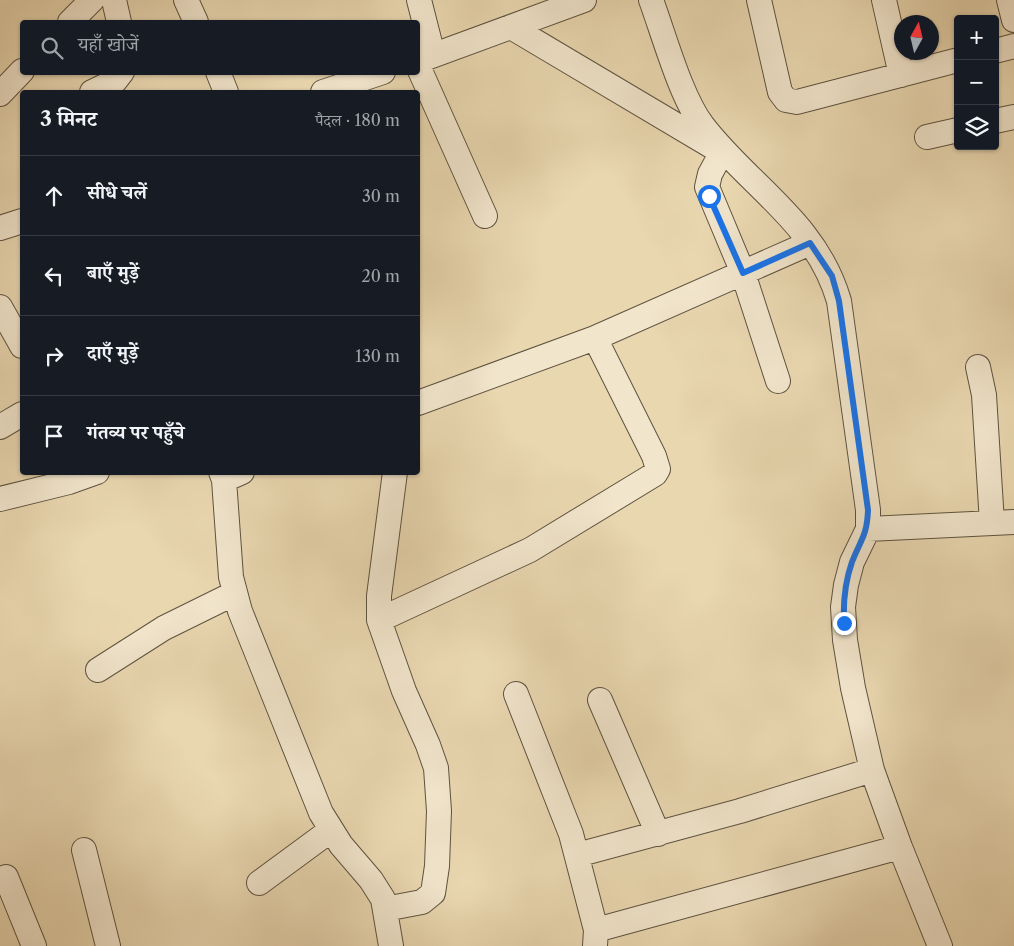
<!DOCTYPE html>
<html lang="hi">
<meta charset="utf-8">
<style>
:root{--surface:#171b24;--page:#20242c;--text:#f1f3f6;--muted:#9ea1a6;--line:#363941}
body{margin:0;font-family:"Libre Caslon Text","Noto Serif Devanagari",serif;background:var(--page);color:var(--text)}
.controls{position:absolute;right:15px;top:15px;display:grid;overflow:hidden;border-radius:5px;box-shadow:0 1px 4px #0004}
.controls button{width:45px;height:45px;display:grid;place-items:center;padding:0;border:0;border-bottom:1px solid var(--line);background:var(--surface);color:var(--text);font:25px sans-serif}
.compass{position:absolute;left:894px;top:15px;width:45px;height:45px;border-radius:50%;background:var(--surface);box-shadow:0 1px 4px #0004;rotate:8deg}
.stop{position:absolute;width:15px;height:15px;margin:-11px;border:4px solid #1a73e8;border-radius:50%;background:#fff}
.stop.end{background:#1a73e8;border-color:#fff;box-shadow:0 1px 5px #0008}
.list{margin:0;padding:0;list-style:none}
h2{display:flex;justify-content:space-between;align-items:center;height:65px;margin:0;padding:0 20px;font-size:21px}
h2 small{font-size:16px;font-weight:400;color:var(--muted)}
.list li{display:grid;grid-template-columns:32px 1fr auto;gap:15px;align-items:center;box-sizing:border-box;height:80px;padding:0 20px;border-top:1px solid var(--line)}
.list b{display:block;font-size:19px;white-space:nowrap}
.list em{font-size:16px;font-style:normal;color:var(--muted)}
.icon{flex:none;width:28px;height:28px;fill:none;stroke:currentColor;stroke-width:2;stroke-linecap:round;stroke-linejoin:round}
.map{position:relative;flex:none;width:1014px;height:946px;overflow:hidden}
.search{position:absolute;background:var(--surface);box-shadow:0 1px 4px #0004;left:20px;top:20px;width:400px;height:55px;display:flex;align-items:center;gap:12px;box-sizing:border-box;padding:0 18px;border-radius:5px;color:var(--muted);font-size:19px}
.panel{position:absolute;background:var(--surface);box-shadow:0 1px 4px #0004;left:20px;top:90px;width:400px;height:385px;border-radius:5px}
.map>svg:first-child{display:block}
</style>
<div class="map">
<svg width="1014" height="946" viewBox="0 0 1014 946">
<rect width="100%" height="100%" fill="#e9d7b0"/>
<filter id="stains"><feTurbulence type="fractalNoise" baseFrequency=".004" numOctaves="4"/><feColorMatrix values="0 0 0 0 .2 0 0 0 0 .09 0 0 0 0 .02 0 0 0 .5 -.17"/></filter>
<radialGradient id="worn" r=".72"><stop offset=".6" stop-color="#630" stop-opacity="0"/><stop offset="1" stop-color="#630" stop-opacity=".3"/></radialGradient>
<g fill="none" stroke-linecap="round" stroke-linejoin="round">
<g stroke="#5e5340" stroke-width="26">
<path id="minor" d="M114 0 119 22
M186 0 196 22
M419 0 433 55
M759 0 780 92 786 100 797 102 958 60
M884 0 901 75
M1009 0 1014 20
M70 22 92 0
M511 27 713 147
M995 51 1014 46
M418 61 584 0
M418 66 485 216
M218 72 226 92
M92 92 115 81 122 72
M323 92 383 72
M0 94 22 71
M995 121 1014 117
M927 137 958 130
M722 152 710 174 707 187 743 273 778 381
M0 228 22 221
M0 307 22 346
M978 367 984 395 992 523
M418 403 595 338 810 243
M0 427 22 414
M221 472 224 480 242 472
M224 480 231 577 240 611 321 813 341 845 371 880 383 899 391 946
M0 499 69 482 97 472
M868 529 1014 522
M379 620 530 550 655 474 658 469 654 456 595 338
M98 670 164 628 235 593
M516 694 571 834 596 930
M600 700 658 834
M900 847 940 946
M84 850 108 946
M577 855 740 811 872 770
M6 877 34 946
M259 883 331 830
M385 909 422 902 433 893 437 866 439 811 436 768 428 745 404 691 379 620V596L395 472
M595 946 596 930 900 847 872 770 853 688 845 640 843 607 846 585 852 562 868 529V510L839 301C816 222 750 187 703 126 681 98 664 35 651 0"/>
</g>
<use href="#minor" stroke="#f1e5cc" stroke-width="24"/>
</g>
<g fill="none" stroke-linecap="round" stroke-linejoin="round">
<path stroke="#1a73e8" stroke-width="6" d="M709 196 743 273 810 243 832 276 839 301 868 510C867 536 861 539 852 562 845 582 843 602 844 623"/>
</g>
<rect width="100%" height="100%" filter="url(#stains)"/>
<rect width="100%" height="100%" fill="url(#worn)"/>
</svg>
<div class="controls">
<button>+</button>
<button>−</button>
<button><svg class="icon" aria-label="layers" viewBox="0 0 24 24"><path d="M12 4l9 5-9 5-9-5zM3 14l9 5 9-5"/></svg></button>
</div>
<svg class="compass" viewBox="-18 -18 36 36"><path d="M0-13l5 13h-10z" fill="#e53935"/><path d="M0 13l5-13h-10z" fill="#9ea1a6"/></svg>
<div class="stop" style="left:709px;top:196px"></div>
<div class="stop end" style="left:844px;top:623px"></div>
<div class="search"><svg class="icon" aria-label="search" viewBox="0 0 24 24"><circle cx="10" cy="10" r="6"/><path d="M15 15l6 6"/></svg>यहाँ खोजें</div>
<section class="panel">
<h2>3 मिनट<small>पैदल · 180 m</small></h2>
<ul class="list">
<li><svg class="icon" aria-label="ahead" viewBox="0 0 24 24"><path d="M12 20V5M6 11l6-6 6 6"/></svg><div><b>सीधे चलें</b></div><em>30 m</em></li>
<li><svg class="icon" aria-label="left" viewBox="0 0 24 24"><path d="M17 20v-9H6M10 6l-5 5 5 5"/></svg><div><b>बाएँ मुड़ें</b></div><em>20 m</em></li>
<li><svg class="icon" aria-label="right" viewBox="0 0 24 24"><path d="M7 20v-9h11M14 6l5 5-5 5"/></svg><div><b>दाएँ मुड़ें</b></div><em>130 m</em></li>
<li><svg class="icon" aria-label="arrive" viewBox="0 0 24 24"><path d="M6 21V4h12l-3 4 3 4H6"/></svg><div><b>गंतव्य पर पहुँचे</b></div></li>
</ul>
</section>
</div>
